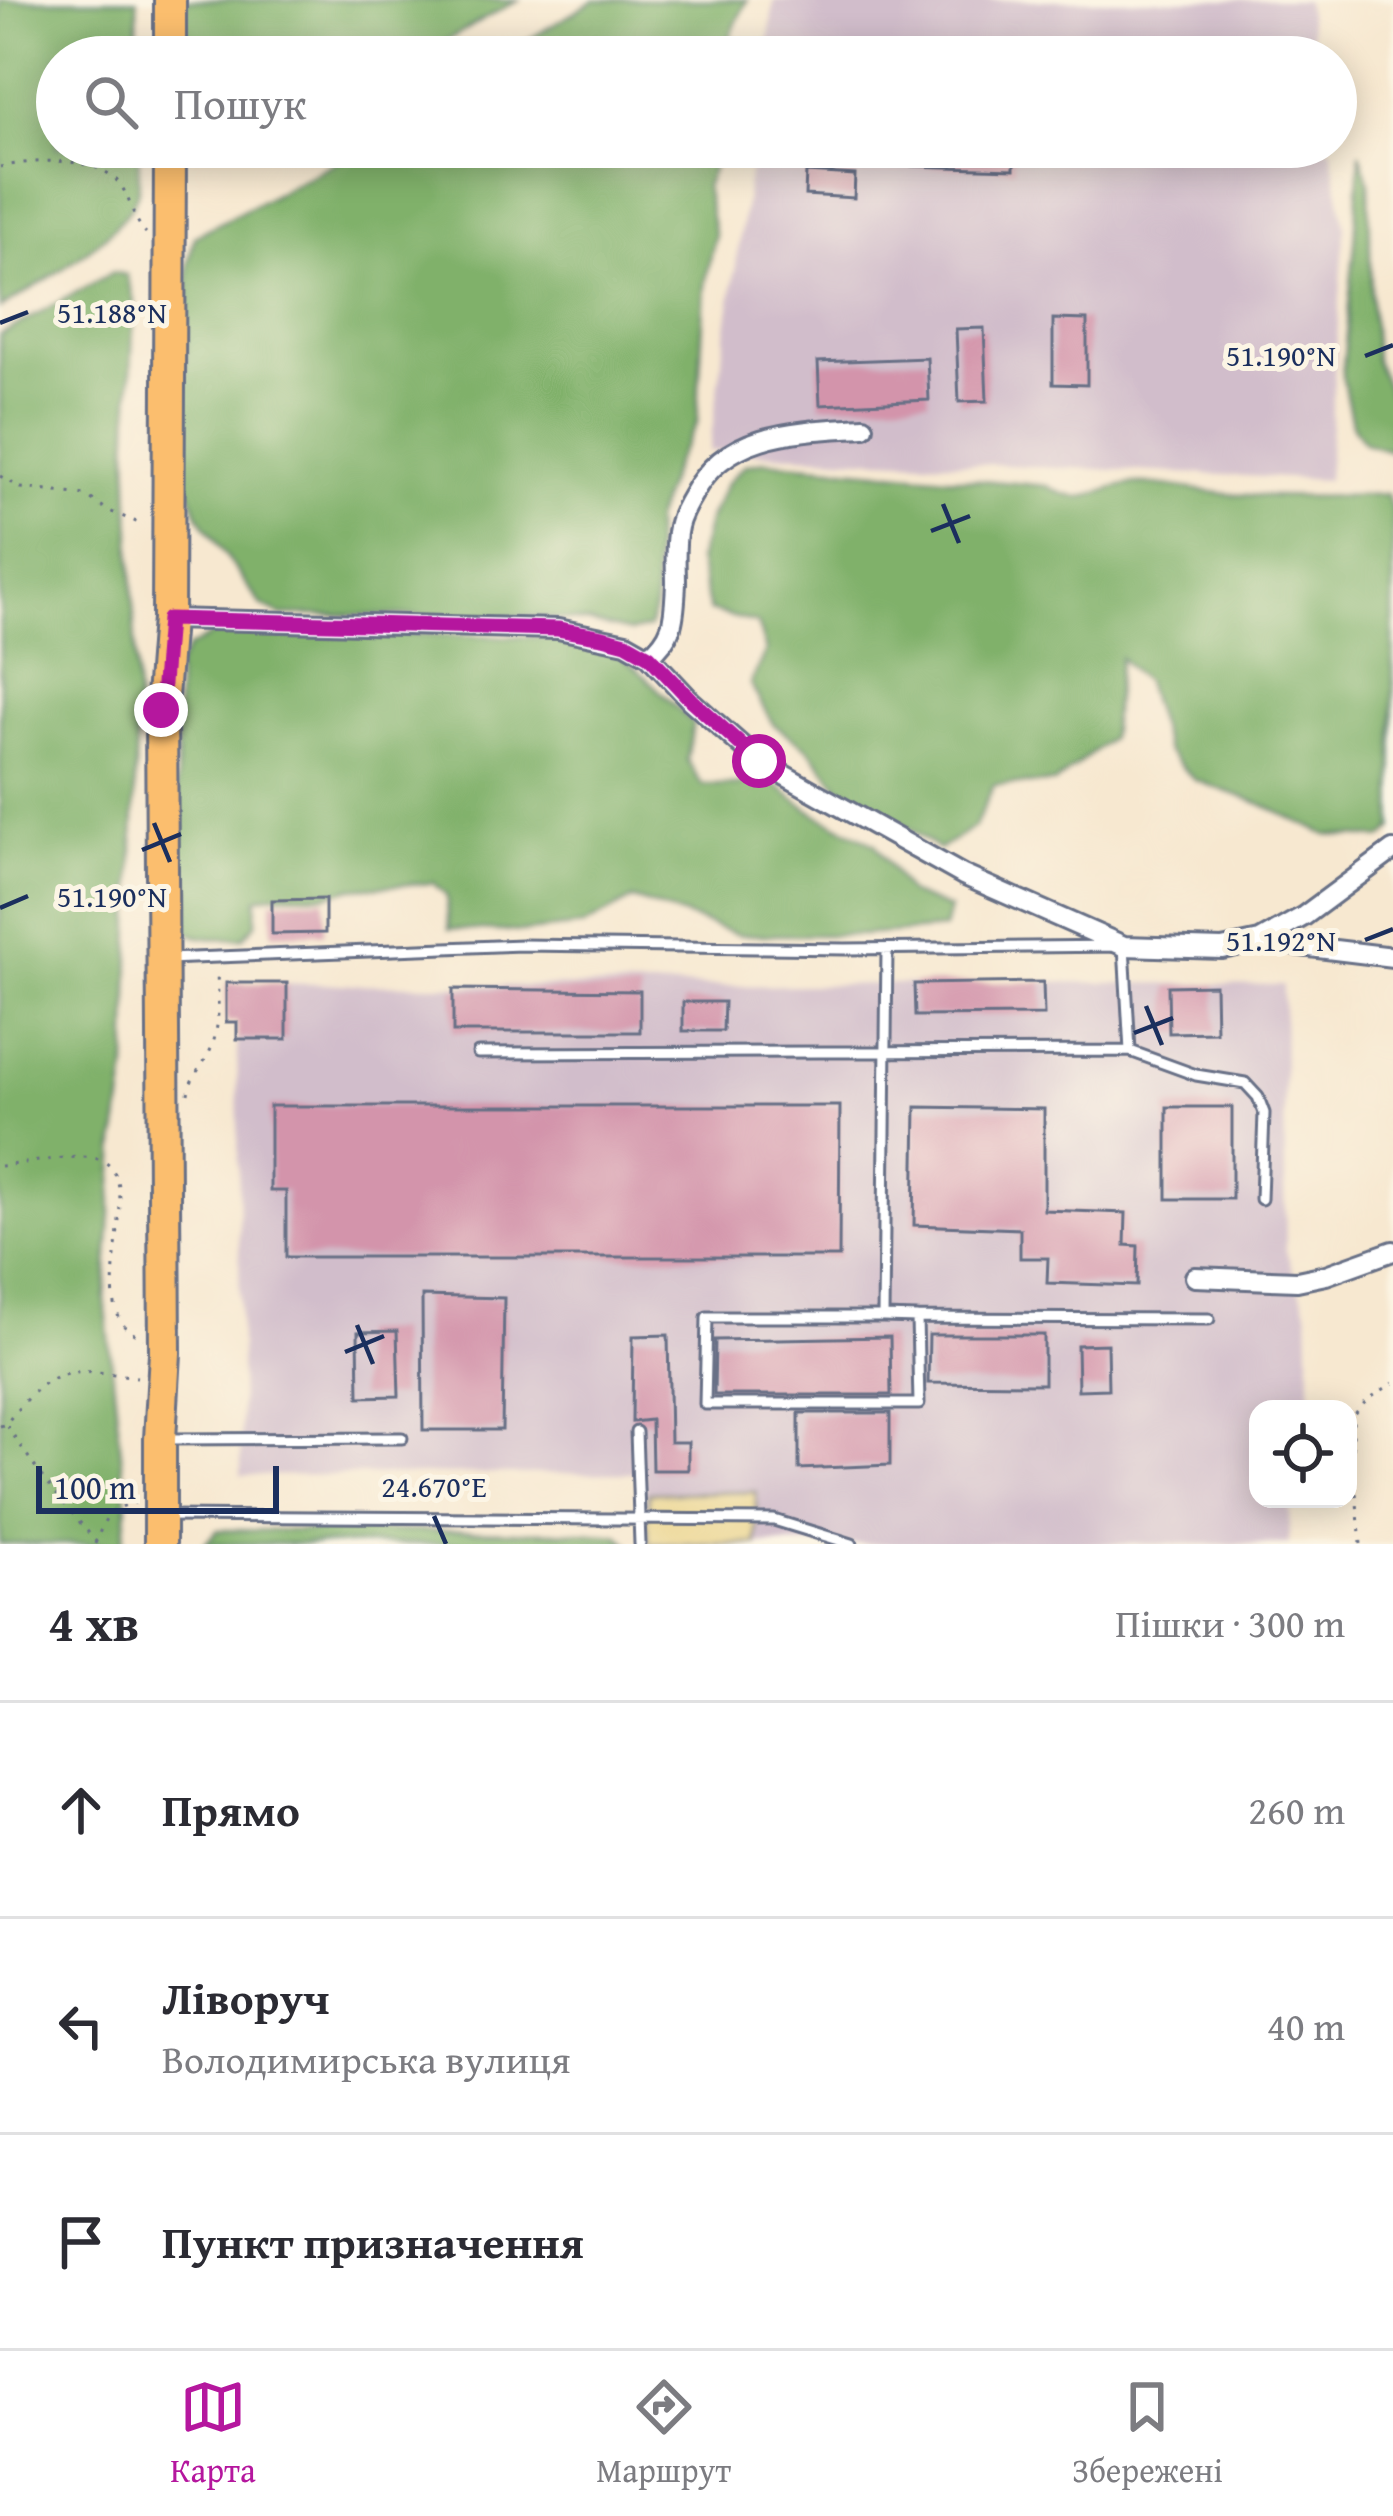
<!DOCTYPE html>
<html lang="uk">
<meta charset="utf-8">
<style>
:root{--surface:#fff;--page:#f7f7f7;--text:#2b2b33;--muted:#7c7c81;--line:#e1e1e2;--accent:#b5179e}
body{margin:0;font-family:"Gentium Book Plus",serif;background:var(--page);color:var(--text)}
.controls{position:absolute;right:36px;bottom:36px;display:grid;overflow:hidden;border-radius:24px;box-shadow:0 6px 30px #0003}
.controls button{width:108px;height:108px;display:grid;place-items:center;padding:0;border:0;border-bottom:3px solid var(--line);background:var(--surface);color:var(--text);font:60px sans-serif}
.scale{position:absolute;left:36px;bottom:30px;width:243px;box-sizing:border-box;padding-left:12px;border:6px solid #1b2f5e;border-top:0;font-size:33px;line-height:42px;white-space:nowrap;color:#1b2f5e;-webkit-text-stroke:9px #fcf5e5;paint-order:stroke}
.stop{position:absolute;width:36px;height:36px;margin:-27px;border:9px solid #b5179e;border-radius:50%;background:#fff}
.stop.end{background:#b5179e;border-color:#fff;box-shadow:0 3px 12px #0008}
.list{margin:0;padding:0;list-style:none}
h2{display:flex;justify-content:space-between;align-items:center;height:156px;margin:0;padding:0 48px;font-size:51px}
h2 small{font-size:39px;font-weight:400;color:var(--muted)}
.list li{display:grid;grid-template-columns:78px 1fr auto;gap:36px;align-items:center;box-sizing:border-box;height:216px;padding:0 48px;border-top:3px solid var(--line)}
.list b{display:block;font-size:45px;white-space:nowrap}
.list p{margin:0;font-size:39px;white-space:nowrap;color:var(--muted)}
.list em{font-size:39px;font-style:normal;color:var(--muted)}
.icon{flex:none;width:66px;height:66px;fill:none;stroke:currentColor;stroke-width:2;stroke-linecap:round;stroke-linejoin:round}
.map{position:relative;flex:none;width:1393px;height:1544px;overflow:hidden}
.search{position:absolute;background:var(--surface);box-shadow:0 6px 30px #0003;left:36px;right:36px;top:36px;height:132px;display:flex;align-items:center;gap:30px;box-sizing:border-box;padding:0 42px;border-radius:66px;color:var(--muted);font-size:45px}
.sheet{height:804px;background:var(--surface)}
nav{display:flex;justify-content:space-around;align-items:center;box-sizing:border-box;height:168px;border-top:3px solid var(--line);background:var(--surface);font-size:33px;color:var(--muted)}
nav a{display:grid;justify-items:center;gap:6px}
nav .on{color:var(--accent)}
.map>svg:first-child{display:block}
</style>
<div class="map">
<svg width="1393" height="1544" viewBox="0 0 1393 1544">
<rect width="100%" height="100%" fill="#fcf5e5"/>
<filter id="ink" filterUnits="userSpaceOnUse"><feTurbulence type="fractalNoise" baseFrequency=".00833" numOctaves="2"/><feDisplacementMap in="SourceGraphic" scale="24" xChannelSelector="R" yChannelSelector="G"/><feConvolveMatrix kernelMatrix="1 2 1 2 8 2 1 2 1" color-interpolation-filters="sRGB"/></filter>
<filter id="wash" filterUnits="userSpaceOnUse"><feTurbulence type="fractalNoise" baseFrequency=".004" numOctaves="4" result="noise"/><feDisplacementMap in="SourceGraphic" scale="48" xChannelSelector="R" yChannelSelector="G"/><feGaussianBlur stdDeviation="2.7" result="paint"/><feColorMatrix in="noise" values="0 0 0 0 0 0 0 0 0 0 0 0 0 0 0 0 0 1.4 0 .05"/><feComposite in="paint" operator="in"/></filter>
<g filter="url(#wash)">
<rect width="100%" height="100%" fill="#f7e8d0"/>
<path fill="#d1bdcb" d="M774 0H1305L1315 57H766Z
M753 147H1331L1345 226 1327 480 709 451Z
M1043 982 1283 985 1286 1251 1308 1312 1311 1409H1258V1499H1290L1289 1544H647L644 1473 241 1476 237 1023 226 983 640 987Z"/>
<path fill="#80b16b" stroke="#4e7064" stroke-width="3" d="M0 0H137L138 57H57V147H138C138 161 141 181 137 194 124 235 36 287 0 308Z
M185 0H518L417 57H186Z
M595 0H747L731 34 729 57H499Z
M356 147H721L705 187 715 236 705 285 697 423 675 462 654 520 655 606 649 628 630 632 593 623 530 616 281 615 261 605 221 549 198 514 183 473 188 264 195 236 334 163Z
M1360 152 1369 181 1371 298 1375 360 1393 401 1391 451 1364 443 1352 424 1342 376 1355 242Z
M113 272 126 275 134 300 128 453 137 703 127 1068 116 1143 105 1299 127 1510 123 1544H0V335Z
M764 461 1048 486C1086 511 1100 485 1136 484 1167 483 1199 491 1229 494 1282 498 1334 497 1387 494L1393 514V829L1383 838 1327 835 1259 803 1195 780 1166 751 1145 682 1120 658 1110 738 1055 783 994 785 975 826 939 850 900 822 841 789 809 749 773 724 750 684 766 651 757 623 709 611 698 561 708 521 726 484 745 465Z
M222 629 566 638 607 645 638 670 693 723 687 760 702 785H740L754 769 814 813 875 844 908 893 949 909 944 929 862 935H739L634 899 583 926 525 932 449 929 446 895 433 883 352 888 326 895 274 894 257 898 256 924 243 938C220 938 193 943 177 923V667L188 648Z
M218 1530 578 1532 618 1535 629 1544H204Z"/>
<path fill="#eeda9e" stroke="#84847e" stroke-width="3" d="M756 1492V1544H649L648 1525 645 1524V1519L648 1518V1493Z"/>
<g id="blocks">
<path fill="#d394ab" d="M913 147H1014V169L912 166Z
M806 172 855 175 854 198 805 195Z
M1053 319 1087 320V385L1053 384Z
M984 328 987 401 959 402 956 329Z
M927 358 929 400 820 405 818 362Z
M325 899V933L272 934V900Z
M1043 982 1044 1015 915 1016 914 984Z
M226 983H287V1039H237V1022H226Z
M1215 985 1216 1032 1169 1033 1168 986Z
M453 989 640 991V1032H453Z
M683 1002H724L723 1031H683Z
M270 1106H840L839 1257H286V1191H270Z
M916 1107 1044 1109V1210L1126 1213 1125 1245 1138 1246 1137 1286 1047 1283 1048 1258H1020V1229L914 1225Z
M1167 1107H1232V1199H1167Z
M422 1296 504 1298 502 1430H423Z
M397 1331 399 1396 359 1397 358 1332Z
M668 1335 670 1442H688V1470H652L651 1420 632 1422 633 1336Z
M929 1335H1044V1384L928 1383Z
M890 1337 891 1395H714L715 1340Z
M1107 1344 1108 1389 1078 1390 1077 1345Z
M799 1413H890V1465L799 1469Z"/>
</g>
</g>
<g filter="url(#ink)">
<use href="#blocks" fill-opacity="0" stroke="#687086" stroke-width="3"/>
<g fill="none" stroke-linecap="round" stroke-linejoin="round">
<g stroke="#687086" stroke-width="15">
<path id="service" d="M887 949 883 1317H707L705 1404H919L917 1318 1209 1319
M167 959 522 945 845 949 1124 946 1130 1051
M478 1053 1130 1051 1196 1075 1245 1083 1258 1097 1264 1113 1261 1199
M883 1317 917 1318
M636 1432 640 1544
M166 1439 402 1438
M166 1516 774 1520 852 1544"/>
</g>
<g stroke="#687086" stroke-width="24">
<path id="minor" d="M168 619 558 629 626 643 649 656 691 701 759 761 963 875 1124 946 1222 949 1260 941 1393 957
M649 656C676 634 674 616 676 583 676 565 674 545 678 527 680 516 687 504 693 494 727 430 801 431 864 427
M1260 941 1304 916 1393 850
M1195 1277 1297 1281 1326 1275 1393 1251"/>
</g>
<g stroke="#687086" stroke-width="36">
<path id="primary" d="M170 0V57
M160 1544V1439L165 1353 161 710 168 619 170 147"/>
</g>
<path stroke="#687086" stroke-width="3" stroke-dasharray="3 9" stroke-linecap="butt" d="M0 167C33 160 95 154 119 183 131 198 132 219 146 233
M0 476 21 488 85 495 109 511 144 525
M188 1094C190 1077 203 1066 210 1051 221 1027 218 998 217 973
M0 1166C24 1164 72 1154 94 1158 153 1170 87 1289 127 1329 132 1333 138 1336 143 1339
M0 1426 6 1424C51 1365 66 1367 137 1377
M7 1426 42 1477 98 1544
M95 1544C105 1519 106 1509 135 1503
M1361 1544 1353 1462V1416L1367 1400 1393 1383"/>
<use href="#service" stroke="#fff" stroke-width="9"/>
<use href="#minor" stroke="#fff" stroke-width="18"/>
<use href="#primary" stroke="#fbbe6e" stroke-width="30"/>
</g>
</g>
<g fill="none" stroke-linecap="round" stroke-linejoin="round" filter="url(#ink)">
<path stroke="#b5179e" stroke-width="15" d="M161 710 168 619 558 629 603 637 626 643 649 656 692 701 759 761"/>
</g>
<path fill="none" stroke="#1b2f5e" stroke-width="4.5" d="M0 323 28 312M1365 356 1393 345M943 504 959 543M931 531 970 516M154 823 170 862M142 850 181 834M0 908 28 896M1365 940 1393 929M1146 1006 1162 1045M1134 1033 1173 1018M357 1325 373 1364M345 1352 384 1336M434 1516 446 1544"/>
<g font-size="30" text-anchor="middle" fill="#1b2f5e" stroke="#fcf5e5" stroke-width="10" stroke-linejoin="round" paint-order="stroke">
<text x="112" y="323">51.188°N</text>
<text x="1281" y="366">51.190°N</text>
<text x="112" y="907">51.190°N</text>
<text x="1281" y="951">51.192°N</text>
<text x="434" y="1497">24.670°E</text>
</g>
</svg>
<div class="controls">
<button><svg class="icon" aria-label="locate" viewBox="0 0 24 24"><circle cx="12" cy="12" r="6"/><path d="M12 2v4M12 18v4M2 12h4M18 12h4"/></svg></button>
</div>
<div class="scale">100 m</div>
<div class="stop" style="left:759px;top:761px"></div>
<div class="stop end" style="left:161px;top:710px"></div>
<div class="search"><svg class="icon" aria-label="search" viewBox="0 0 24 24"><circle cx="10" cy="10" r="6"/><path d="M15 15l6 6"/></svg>Пошук</div>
</div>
<section class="sheet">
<h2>4 хв<small>Пішки · 300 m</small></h2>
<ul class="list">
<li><svg class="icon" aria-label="ahead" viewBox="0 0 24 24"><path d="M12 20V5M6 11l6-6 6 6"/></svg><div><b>Прямо</b></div><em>260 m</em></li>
<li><svg class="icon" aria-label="left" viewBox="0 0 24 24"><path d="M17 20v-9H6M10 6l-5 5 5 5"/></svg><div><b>Ліворуч</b><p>Володимирська вулиця</p></div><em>40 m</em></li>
<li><svg class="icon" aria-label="arrive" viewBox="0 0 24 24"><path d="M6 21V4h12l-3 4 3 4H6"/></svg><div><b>Пункт призначення</b></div></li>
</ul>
</section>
<nav>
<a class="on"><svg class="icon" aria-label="map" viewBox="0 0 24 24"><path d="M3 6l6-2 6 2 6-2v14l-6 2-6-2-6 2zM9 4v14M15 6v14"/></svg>Карта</a>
<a><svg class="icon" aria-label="directions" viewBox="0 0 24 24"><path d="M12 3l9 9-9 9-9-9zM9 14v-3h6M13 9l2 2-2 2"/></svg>Маршрут</a>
<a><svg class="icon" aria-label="saved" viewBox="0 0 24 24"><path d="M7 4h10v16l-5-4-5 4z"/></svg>Збережені</a>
</nav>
